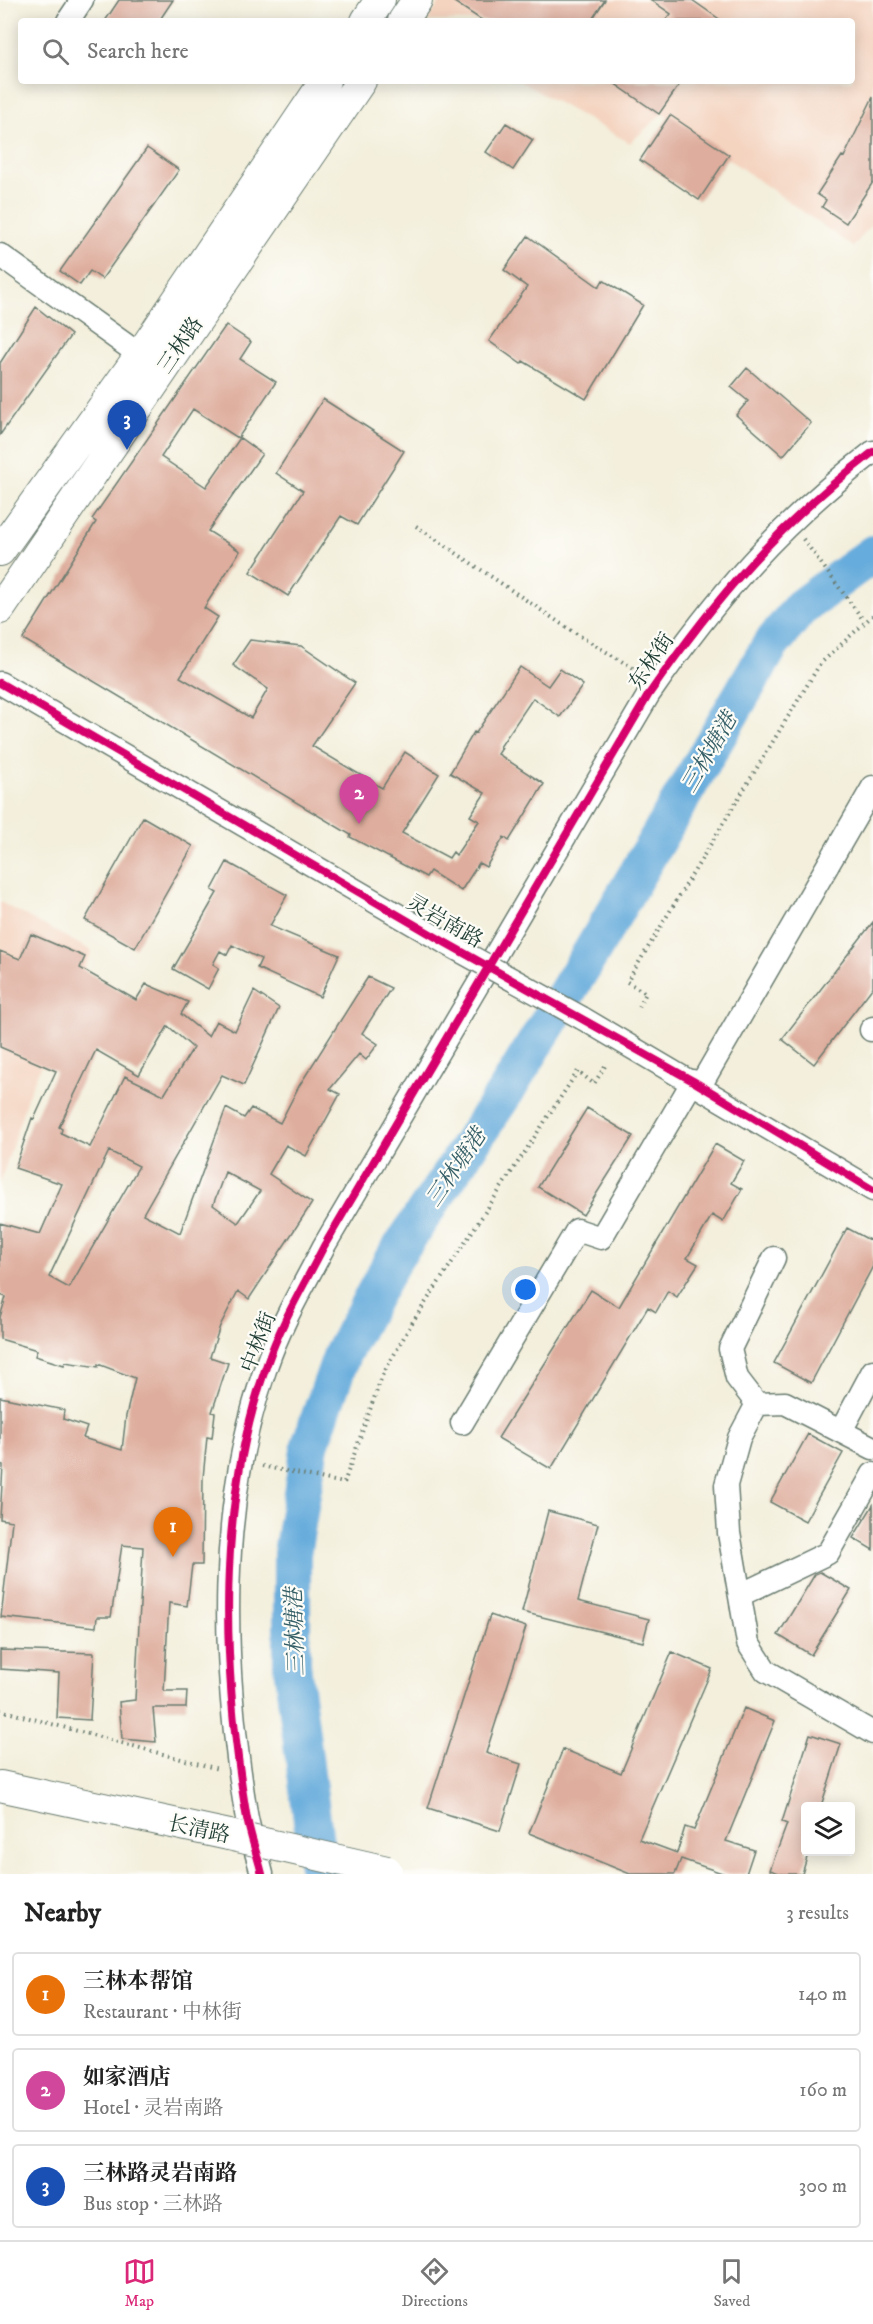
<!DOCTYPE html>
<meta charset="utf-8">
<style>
:root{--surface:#fff;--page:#f2f2f2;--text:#222;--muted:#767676;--line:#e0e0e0;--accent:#db2777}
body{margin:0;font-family:"IM FELL DW Pica","Noto Serif SC",serif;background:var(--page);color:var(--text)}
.controls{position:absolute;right:18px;bottom:18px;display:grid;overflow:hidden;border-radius:6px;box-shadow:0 3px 15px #0003}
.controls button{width:54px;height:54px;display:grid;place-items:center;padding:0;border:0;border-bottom:2px solid var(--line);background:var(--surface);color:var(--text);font:30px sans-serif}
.you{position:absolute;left:526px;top:1290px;width:21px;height:21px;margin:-15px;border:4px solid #fff;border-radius:50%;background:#1a73e8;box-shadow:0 0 0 9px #1a73e833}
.badge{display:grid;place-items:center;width:39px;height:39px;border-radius:50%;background:var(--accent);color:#fff;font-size:20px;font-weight:700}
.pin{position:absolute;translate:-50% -50px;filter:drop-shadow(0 2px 3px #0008)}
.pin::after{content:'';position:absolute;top:32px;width:21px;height:18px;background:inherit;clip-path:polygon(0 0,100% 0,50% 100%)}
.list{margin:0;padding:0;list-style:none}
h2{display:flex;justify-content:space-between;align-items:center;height:78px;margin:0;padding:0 24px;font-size:26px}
h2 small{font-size:20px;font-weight:400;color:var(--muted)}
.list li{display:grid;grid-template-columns:39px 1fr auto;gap:18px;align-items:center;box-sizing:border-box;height:84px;margin:0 12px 12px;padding:0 12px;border:2px solid var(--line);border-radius:6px}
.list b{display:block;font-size:22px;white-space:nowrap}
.list p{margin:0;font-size:20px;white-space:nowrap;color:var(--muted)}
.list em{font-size:20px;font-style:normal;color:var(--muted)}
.icon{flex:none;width:33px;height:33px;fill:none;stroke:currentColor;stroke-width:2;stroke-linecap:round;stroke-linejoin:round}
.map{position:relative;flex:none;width:873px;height:1874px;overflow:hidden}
.search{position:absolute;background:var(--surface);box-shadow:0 3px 15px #0003;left:18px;right:18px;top:18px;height:66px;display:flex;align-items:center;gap:15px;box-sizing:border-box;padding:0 21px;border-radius:6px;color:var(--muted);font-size:22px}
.sheet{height:366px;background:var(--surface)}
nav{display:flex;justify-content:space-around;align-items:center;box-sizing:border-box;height:84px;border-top:2px solid var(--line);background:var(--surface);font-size:16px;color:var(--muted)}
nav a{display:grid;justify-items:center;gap:3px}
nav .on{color:var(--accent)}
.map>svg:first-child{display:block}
</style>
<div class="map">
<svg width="873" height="1874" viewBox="0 0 873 1874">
<rect width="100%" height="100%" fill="#fdfcf7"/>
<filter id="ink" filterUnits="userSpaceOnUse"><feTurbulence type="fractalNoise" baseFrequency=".0167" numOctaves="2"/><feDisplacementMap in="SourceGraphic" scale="12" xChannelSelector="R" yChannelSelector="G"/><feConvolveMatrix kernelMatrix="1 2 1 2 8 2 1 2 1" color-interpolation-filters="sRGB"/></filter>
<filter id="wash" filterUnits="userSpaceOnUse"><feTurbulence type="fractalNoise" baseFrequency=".008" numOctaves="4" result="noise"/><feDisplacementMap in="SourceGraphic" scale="24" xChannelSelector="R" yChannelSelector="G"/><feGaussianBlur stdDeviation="1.35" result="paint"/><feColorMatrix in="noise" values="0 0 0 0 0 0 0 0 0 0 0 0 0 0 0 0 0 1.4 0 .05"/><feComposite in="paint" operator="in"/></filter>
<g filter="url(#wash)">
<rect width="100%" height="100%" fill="#f3efdc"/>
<path fill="#f4d3bf" d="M442 0H873V222L853 247 663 113 630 143 519 81H852V21H427Z
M0 902 92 951 28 1095 0 1184Z"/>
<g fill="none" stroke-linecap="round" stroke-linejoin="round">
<path stroke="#66acdc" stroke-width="38" d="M319 1874 292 1665V1554L310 1445 342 1354 392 1261 508 1088 592 951 770 646 801 607 873 554"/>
</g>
<g id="blocks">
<path fill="#dead9d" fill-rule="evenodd" d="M119 0H173L159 21H105Z
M451 0H605L591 21H483Z
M651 0H692L722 21H665L671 14Z
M611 81H682L659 114Z
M873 97V182L846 223 822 207 826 200 817 194 842 156 844 157Z
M670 115 729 155 699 200 640 160Z
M506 123 533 140 513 170 486 152Z
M147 148 179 170 102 279 90 271 80 285 60 271Z
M528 236 599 287 603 280 643 305 586 399 523 361 521 364 489 341 527 287 504 270Z
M36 307 71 335 0 435V363Z
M226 325 251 342 240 359 276 382 238 438 193 409 161 457 206 487 240 438 262 454 208 531 240 551 204 608 218 617 180 677 251 718 268 689 233 665 250 640 301 646 355 683 312 746 382 788 405 752 439 774 402 833 449 858 453 852 456 855 479 821 470 816 485 793 450 773 474 732 476 733 520 667 548 686 560 669 583 685 560 717 533 698 500 747 502 748 498 754 544 784 509 841 504 837 486 867 479 863 461 891 430 871 426 877 350 837 351 835 23 639 96 522 92 519Z
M747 368 811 423 783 456 736 415 748 401 731 387Z
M323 399 404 451 357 525 341 516 288 596 250 572 303 491 276 473Z
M143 817 193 846 135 948 85 920Z
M227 862 287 895 270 926 339 955 320 997 257 968 261 959 232 945 227 955 220 951 213 964 219 968 208 989 173 969 217 893 212 890Z
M873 922V987L814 1064 782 1039Z
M31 934 85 957 80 968 136 1000 146 984 188 1002 181 1014 208 1036 216 1021 235 1031 254 991 279 1008 244 1085 222 1075 143 1214 180 1233 226 1108 244 1118 251 1108 280 1123 299 1086 368 977 391 988 362 1033 378 1044 366 1060 359 1054 330 1089 340 1094 306 1156 286 1145 269 1174 312 1203 249 1299 238 1291 220 1326 210 1357 228 1363 212 1412 215 1413 212 1438 207 1437 203 1478 202 1565H192L187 1606 169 1603 164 1691H187L186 1708H153L156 1742 122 1739 119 1702 135 1700 143 1547 122 1545 111 1617H97L96 1627 1 1617 12 1521 0 1519 3 1465 0 1464V1397L64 1410 63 1419 87 1427 83 1438 122 1450 126 1416 135 1378 98 1364V1367L65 1362 64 1365 35 1356 37 1350 0 1339V1317L6 1297 0 1295V1223L40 1234 62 1184 15 1168 32 1118 34 1119 56 1071 0 1047V951L20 959ZM168 1026 193 1048 164 1095 125 1076 90 1147 61 1133 62 1129 59 1127 96 1050 139 1075ZM109 1151 139 1166 69 1288 49 1277ZM225 1172 260 1191 238 1223 213 1205Z
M587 1108 633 1136 583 1215 538 1187Z
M715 1144 744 1161 731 1183 742 1189 723 1222 712 1215 687 1258 698 1264 677 1297 668 1291 656 1312 648 1307 551 1469 498 1438 591 1290 619 1307Z
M847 1228 873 1242V1266L811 1383 774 1363Z
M808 1434 843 1453 805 1521 770 1502Z
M873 1505V1550L853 1538Z
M548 1511 598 1524 578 1601 649 1619 643 1642 522 1612Z
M820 1572 851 1590 811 1655 778 1635 815 1574Z
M490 1615 526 1627 486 1753 521 1764 500 1831 428 1808Z
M0 1650 94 1653 90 1720 57 1718 59 1673 0 1669Z
M672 1652 712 1669 639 1839 677 1853 685 1827 694 1830 744 1708 775 1721 726 1841 754 1850 746 1874H725L681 1859 675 1874H630L529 1833 563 1749 621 1773Z
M810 1734 841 1744 821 1806H806V1853L808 1854 802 1874H782L770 1870 787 1824 782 1822Z"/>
</g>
</g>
<g filter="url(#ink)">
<use href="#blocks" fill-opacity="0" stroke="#697b6f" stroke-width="1.5"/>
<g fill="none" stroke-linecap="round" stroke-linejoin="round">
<g stroke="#697b6f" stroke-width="25">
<path id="minor" d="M68 21 82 0
M0 255 140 355
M0 683 446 943
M582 1018 873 1190
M871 1030 873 1028
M700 1086 873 787
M774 1258 730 1349 737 1378 757 1404 739 1438 726 1485 729 1533 748 1643 766 1671 873 1733
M757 1404 785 1403 873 1448
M462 1423 577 1230 601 1238 693 1081
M841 1431 873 1371
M740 1595 828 1553 873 1474
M262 1874C257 1853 249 1833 246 1813 222 1666 216 1506 267 1364 281 1323 304 1285 324 1246L649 694C717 596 778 525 873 452"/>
</g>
<g stroke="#697b6f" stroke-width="32">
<path id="major" d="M366 21 380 0
M403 21 417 0
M0 551 140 355 325 81
M0 609 361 81
M0 1786 229 1835"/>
</g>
<path stroke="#697b6f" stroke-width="4" stroke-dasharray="1.5 4.5" stroke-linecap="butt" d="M416 526 572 631 641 673
M803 539 864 621
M639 1007 646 993 627 982 820 664 873 615
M262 1466 344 1483 382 1376 412 1323 578 1071 594 1084 605 1066
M0 1710 218 1769"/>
<use href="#minor" stroke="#fff" stroke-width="22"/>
<use href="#major" stroke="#fff" stroke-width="30"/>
<g stroke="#697b6f" stroke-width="25" stroke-linecap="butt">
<path id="minor-bridge" d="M446 943 582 1018"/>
</g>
<g stroke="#697b6f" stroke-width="32" stroke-linecap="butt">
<path id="major-bridge" d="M229 1835 387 1871"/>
</g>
<use href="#minor-bridge" stroke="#fff" stroke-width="22"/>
<use href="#major-bridge" stroke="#fff" stroke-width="30"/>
<g stroke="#fdfcf7" stroke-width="11">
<path id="cycleway" d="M0 683 446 943 693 1081 873 1190
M262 1874C257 1853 249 1833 246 1813 222 1666 216 1506 267 1364 281 1323 304 1285 324 1246L649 694C717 596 778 525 873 452"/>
</g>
<use href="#cycleway" stroke="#d6006c" stroke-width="8"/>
</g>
</g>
<g text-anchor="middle" stroke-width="4.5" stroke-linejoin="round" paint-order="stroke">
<g font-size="21" fill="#1f3d34" stroke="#fdfcf7">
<text transform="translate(180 345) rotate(-56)" y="7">三林路</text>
<text transform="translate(651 661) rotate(-56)" y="7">东林街</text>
<text transform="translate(445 921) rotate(30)" y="7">灵岩南路</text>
<text transform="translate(258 1342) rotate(-69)" y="7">中林街</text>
<text transform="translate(199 1829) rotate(12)" y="7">长清路</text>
</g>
<g font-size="22" font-style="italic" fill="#345e66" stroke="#fdfcf7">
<text transform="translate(708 752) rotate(-60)" y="8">三林塘港</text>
<text transform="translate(455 1167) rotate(-56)" y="8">三林塘港</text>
<text transform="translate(294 1632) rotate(-92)" y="8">三林塘港</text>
</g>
</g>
</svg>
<div class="controls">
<button><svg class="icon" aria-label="layers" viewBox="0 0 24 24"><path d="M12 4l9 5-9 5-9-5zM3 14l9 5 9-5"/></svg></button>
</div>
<div class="you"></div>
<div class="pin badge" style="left:173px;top:1557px;background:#e8710a">1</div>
<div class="pin badge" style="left:359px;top:824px;background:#d1479c">2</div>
<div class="pin badge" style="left:127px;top:450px;background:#1a4fb4">3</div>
<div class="search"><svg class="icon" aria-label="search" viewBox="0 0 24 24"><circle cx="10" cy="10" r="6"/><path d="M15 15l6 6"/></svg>Search here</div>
</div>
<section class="sheet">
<h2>Nearby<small>3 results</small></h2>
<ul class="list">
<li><span class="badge" style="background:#e8710a">1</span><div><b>三林本帮馆</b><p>Restaurant · 中林街</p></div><em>140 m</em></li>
<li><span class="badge" style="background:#d1479c">2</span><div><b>如家酒店</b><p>Hotel · 灵岩南路</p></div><em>160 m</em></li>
<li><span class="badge" style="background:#1a4fb4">3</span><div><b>三林路灵岩南路</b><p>Bus stop · 三林路</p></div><em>300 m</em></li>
</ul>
</section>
<nav>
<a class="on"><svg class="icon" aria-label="map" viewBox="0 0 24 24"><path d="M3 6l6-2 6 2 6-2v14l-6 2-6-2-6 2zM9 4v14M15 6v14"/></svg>Map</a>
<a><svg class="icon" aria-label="directions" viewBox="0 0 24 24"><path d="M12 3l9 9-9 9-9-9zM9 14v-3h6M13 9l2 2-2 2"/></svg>Directions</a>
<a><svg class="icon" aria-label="saved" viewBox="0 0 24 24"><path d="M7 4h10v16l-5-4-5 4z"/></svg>Saved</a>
</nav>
